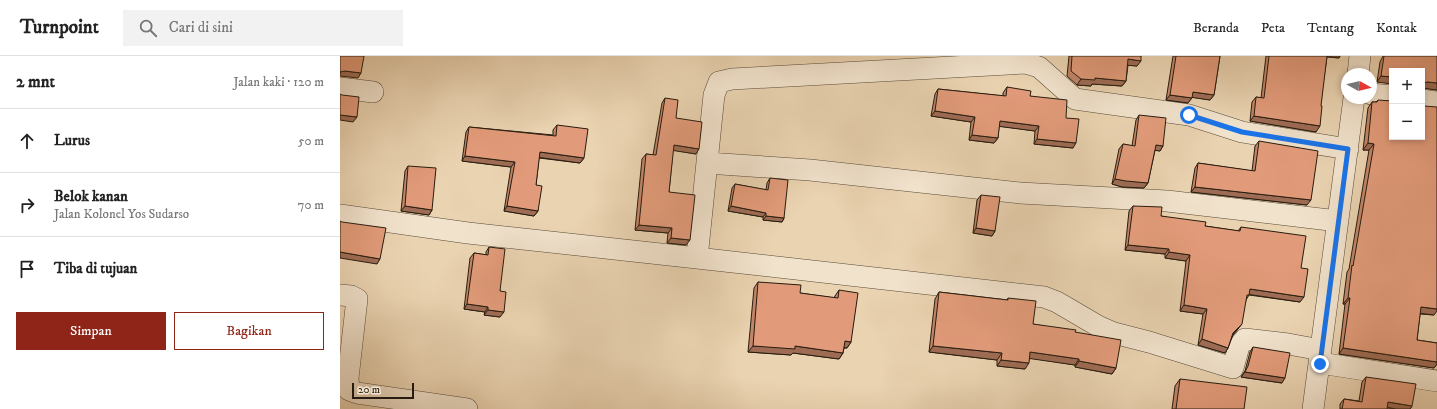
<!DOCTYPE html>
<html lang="id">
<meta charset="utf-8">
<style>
:root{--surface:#fff;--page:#f2f2f2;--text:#222;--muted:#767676;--line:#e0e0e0;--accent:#8f2418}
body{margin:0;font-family:"IM FELL DW Pica",serif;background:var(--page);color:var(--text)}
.controls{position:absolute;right:12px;top:12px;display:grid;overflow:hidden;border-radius:0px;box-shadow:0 2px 6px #0003}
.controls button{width:36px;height:36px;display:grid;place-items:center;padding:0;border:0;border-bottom:1px solid var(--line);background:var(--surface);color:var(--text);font:20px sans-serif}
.compass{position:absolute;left:1001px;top:12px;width:36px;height:36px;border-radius:50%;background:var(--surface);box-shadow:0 2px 6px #0003;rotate:98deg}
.scale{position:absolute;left:12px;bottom:10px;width:62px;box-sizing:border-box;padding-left:4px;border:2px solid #271c0f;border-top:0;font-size:11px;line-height:14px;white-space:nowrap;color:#271c0f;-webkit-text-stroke:3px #f1e2cc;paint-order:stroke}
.stop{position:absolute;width:12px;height:12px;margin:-9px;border:3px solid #1a73e8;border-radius:50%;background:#fff}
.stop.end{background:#1a73e8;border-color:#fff;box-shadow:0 1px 4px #0008}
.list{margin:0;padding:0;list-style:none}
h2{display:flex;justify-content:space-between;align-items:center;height:52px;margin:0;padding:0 16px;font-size:17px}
h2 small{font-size:13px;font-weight:400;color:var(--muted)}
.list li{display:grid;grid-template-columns:26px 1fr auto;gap:12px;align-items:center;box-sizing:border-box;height:64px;padding:0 16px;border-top:1px solid var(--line)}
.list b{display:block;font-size:15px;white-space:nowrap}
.list p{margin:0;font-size:13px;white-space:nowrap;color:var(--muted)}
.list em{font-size:13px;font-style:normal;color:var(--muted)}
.actions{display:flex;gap:8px;padding:12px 16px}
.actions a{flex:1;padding:9px 0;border:1px solid var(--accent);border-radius:0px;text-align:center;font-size:14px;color:var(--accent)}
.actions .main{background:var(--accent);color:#fff}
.icon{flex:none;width:22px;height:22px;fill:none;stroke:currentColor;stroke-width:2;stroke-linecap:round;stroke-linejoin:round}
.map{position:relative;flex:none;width:1097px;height:353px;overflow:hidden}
header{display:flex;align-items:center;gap:24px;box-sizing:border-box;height:56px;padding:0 20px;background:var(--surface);border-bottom:1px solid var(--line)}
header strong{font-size:19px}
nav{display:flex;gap:22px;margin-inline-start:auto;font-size:14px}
.search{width:280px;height:36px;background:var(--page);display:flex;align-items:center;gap:10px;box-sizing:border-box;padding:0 14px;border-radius:0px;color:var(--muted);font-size:15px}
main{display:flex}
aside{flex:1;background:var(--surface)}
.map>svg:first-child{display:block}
</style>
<header>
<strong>Turnpoint</strong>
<div class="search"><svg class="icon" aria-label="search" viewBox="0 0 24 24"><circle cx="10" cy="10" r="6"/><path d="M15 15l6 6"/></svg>Cari di sini</div>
<nav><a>Beranda</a><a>Peta</a><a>Tentang</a><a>Kontak</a></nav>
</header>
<main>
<aside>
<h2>2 mnt<small>Jalan kaki · 120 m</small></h2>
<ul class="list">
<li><svg class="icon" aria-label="ahead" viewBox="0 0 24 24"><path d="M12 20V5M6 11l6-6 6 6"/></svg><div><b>Lurus</b></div><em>50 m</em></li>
<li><svg class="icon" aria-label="right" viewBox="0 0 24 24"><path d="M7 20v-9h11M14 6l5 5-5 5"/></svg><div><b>Belok kanan</b><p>Jalan Kolonel Yos Sudarso</p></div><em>70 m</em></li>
<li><svg class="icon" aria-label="arrive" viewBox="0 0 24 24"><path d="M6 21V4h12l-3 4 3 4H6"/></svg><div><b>Tiba di tujuan</b></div></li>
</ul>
<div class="actions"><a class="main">Simpan</a><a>Bagikan</a></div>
</aside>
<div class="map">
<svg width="1097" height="353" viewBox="0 0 1097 353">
<rect width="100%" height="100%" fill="#ead3b1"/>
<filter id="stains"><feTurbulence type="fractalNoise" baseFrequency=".005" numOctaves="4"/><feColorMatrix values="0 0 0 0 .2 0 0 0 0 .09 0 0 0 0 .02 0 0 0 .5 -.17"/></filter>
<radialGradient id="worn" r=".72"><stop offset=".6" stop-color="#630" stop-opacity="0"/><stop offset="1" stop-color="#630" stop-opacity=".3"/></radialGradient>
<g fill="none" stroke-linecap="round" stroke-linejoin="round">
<g stroke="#584a38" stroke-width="22">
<path id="minor" d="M1018 18 1020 0
M0 32 33 36
M1031 38 1052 40
M1082 44 1097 46
M367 107 470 114 680 137 827 145 998 165
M0 159 128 177 357 202 374 39 379 26 392 23 685 7 699 11 735 43 849 59 902 76 1008 93
M357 202 704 241 717 246 758 270 774 277 809 286 893 312 899 290 905 283 948 288 981 294
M0 239 11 240 17 243 8 322 9 334 17 337 127 353
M980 307 1097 325
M973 353 1014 42"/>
</g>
<use href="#minor" stroke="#f1e2cc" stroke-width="21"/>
</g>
<path fill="#c28569" stroke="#271c0f" d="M729 0H801L797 10 788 9 786 25 782 30 752 28 751 30 737 29 727 20Z
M833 0H880L874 39 870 44 852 41 848 47 826 44Z
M926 0H1000L999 2 987 1 976 76 910 65 912 46 916 41 921 42Z
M1043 0H1097V34L1084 32 1082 15 1037 26 1040 6Z
M667 31 690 40 726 62 733 92 694 88 695 75 659 70 658 82 654 87 629 84 631 66 591 60 595 38 598 33 663 40V37Z
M325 42 356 98 333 94 329 136 346 189 327 187 328 177 295 174 302 103 306 98 313 99 322 47Z
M1038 44 1094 259 1080 258 1077 284 1097 287V308L1094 312 999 298 1005 248H1003L1007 216 1009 213 1029 94H1023L1028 52 1032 46H1036Z
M799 59 823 90 820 95 815 94 808 127 804 132 782 131 772 128 779 93 783 88 792 90 796 64Z
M217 69 244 102 240 107 199 102 196 129 198 155 194 160 164 155 171 111 122 105 126 76 129 71 213 79V74Z
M919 85 967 149 851 136 855 112 858 107 912 115 915 90Z
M68 110 92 154 89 159 61 155 65 115Z
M430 122 444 162 442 166 423 164V161L388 155 392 132 395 128 426 134 427 127Z
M641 139 655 175 652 180 633 177 637 144Z
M793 150 821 160 865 170 898 175 901 171 961 212 960 246 909 239 906 244 898 273 893 279 888 292 885 297 858 289 863 258 840 255 846 205 825 202V198L785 194 789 155Z
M149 191 160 235V261L144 259 145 256 124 253 130 202 134 197 146 199V196Z
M418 226 460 237 494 242 495 240 499 234 511 286 507 292H504L503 297 499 303 453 297 451 299 408 296 414 232Z
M599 236 667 244 668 242 693 268 735 276 776 312 772 318 735 311V309L690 302 685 313 657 310V304L589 296 595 243Z
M913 291 942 327 901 321 905 315 910 296Z
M1026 321 1072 350 1070 353H1056L1047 352V353H1000V348L1004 343 1019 345 1022 326Z
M840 323 904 353H832L835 330Z"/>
<path fill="#9e6c55" stroke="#271c0f" d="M984 0H1000L999 2Z
M788 3 801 5 797 10 784 9Z
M5 15 21 17 18 22 0 20V16Z
M1041 20 1052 21V28L1037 26Z
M755 22 786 25 782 30 752 28 751 30 737 29 741 23Z
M1088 26 1097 27V34L1082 32V27Z
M853 36 874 39 870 44 849 41Z
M830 39 852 42 848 47 826 44Z
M595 55 635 61 631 66 591 60Z
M0 59 17 61 13 66 0 64Z
M914 60 980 70 976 76 910 65Z
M660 65 699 70 695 75 656 70Z
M632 79 658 82 654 87 629 84Z
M697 83 736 87 733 92 694 88Z
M1028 87 1034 88 1029 94H1023Z
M334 89 359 93 356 98 330 94Z
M816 89 823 90 820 95 812 94Z
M200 96 244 102 240 107 196 101Z
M125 100 175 106 171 111 122 105Z
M775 123 808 127 804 132 782 131 772 128Z
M855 131 971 144 967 149 851 136Z
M65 150 92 154 89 159 61 155Z
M167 150 198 155 194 160 164 155Z
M391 150 426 157 423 161 388 155Z
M426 160 444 162 442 166 423 164Z
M299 169 332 172 328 177 295 174Z
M636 172 655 175 652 180 633 177Z
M331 182 350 184 346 189 327 187Z
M788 189 829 193 825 198 785 194Z
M0 196 40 203 37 208 0 202Z
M829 196 850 199 846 205 825 202Z
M910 233 964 241 960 246 906 238Z
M1008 242H1010L1005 248H1003Z
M127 248 148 251 145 256 124 253Z
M844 249 867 253 863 258 840 255Z
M1081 251 1097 253V255L1094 259 1077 257Z
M148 254 164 256 160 261 144 259Z
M902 268 898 273 890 282 893 277Z
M862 283 888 292 885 297 858 289Z
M505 285 511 286 507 292 500 291Z
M413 290H455L503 297 499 303 453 297 451 299 408 296Z
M593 290 662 297 657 304 589 296Z
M1003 292 1097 306V308L1094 312 999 298Z
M690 296 739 303 735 309 686 302Z
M661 304 689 307 685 313 657 310Z
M739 305 776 312 772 318 735 311Z
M905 316 945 322 942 327 901 321Z
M1048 346 1072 350 1070 353H1056L1045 351Z"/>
<path fill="#e29b7a" stroke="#271c0f" d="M0 0H24L21 17 5 15 0 16Z
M732 0H801V5L788 3 786 25 755 22V24L741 23 731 15Z
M836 0H880L874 39 853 36 852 42 830 39Z
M929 0H987L981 50H982L980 70 914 60 916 41 924 42Z
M1044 0H1097V27L1088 26 1082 27V15H1052V21L1041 20Z
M667 31 691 35 690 40 727 44 726 62 739 63 736 87 697 83 699 70 660 65 658 82 632 79 635 61 595 55 598 33 666 40Z
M0 38 2 39 19 41 17 61 0 59Z
M325 42 338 44 336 62 362 66 359 93 334 89 329 136 355 139 350 184 331 182 332 172 299 169 306 98 316 99Z
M1038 44 1052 45V81H1082V49L1084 50 1097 51V253L1081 251 1077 284 1097 287V306L1003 292 1010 242H1008L1012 209 1013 210 1034 88 1028 87 1032 46H1037Z
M799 59 826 62 823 90 816 89 808 127 786 125 775 123 783 88 795 90Z
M217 69 248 73 244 102 200 96 196 129 202 130 198 155 167 150 175 106 125 100 129 71 216 80Z
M919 85 978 95 971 144 855 131 858 107 915 115Z
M68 110 96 112 92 154 65 150Z
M430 122 448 124 444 162 426 160V157L391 150 395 128 428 134Z
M641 139 660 141 655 175 636 172Z
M793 150 822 151 821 160 866 166 865 170 900 175 901 171 966 180 961 212 968 213 964 241 910 233 909 239H907L902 268 893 277 888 292 862 283 867 253 844 249 850 199 829 196V193L788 189Z
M0 165 2 166 46 172 40 203 0 196Z
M149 191 165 193 160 235 166 236 164 256 148 254V251L127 248 134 197 148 199Z
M418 226 461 229 460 237 498 242 499 234 518 237 511 286 505 285 503 297 455 290V293L413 290Z
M599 236 668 244V242L696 245 693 268 736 274 735 276 781 284 776 312 739 305V303L690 296 689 307 661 304 662 297 593 290Z
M913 291 950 297 945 322 905 316 908 310Z
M1026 321 1076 328 1072 350 1048 346 1047 353H1002L1004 343 1022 346Z
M840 323 907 331 904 353H836Z"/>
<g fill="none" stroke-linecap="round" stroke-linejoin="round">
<path stroke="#1a73e8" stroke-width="5" d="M849 59 902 76 1008 93 980 308"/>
</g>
<rect width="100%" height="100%" filter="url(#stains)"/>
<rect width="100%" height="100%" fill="url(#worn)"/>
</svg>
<div class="controls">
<button>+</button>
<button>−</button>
</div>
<svg class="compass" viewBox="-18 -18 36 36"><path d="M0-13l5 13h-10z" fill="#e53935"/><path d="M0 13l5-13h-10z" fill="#767676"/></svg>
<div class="scale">20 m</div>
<div class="stop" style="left:849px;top:59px"></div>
<div class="stop end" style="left:980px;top:308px"></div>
</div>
</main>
